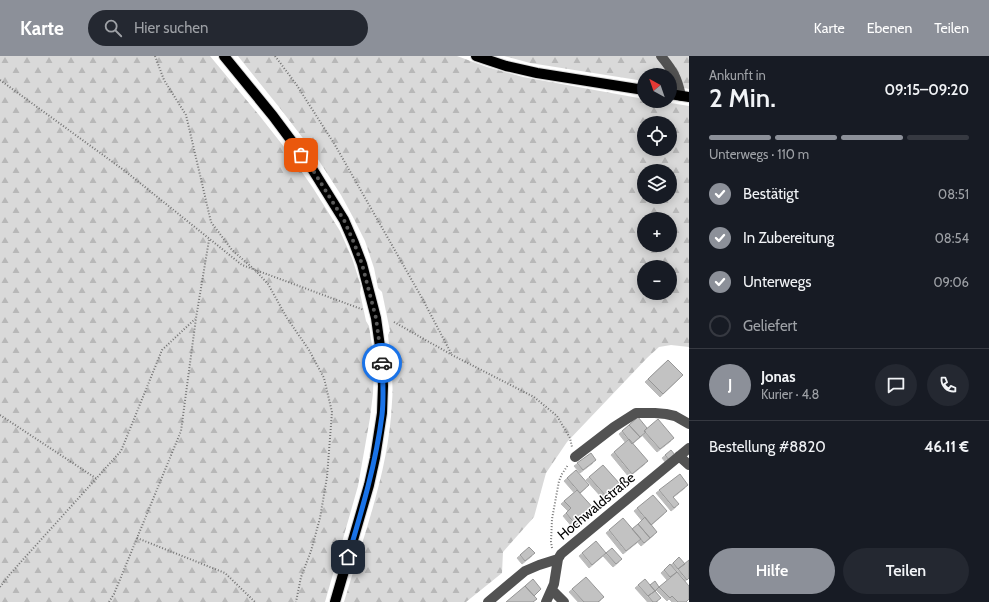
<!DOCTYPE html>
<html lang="de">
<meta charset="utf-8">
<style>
:root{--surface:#171b24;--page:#242831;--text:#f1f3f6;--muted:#9ea1a6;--line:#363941;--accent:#8c9099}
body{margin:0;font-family:Cabin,sans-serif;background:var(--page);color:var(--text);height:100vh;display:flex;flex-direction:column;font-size:15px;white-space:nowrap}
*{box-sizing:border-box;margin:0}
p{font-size:13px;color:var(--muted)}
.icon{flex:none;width:22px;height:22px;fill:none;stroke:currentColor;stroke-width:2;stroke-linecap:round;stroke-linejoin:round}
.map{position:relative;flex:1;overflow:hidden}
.sheet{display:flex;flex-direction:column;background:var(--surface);width:300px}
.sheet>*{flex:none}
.needle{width:26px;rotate:320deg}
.fabs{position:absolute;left:637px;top:12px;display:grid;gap:8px}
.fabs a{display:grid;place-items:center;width:40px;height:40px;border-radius:50%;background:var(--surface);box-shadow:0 2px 10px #0003;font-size:20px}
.pin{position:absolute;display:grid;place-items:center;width:34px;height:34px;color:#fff;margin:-17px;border-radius:8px;box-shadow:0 2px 6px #0006}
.courier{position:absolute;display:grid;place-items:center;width:40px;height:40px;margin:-20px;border:3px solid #1a73e8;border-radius:50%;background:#fff;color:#222;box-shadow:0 1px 5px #0007}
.summary em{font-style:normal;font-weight:600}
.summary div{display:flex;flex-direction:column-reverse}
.summary{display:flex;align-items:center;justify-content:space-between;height:68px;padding:0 20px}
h1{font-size:26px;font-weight:600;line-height:30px}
.bar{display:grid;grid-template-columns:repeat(4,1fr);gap:6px 4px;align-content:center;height:48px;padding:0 20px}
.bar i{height:5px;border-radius:3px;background:var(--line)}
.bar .active{background:var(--accent)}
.bar p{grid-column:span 4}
.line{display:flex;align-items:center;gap:10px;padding:0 20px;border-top:1px solid var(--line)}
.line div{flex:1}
.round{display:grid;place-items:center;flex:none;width:42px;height:42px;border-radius:21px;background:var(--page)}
ol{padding:0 20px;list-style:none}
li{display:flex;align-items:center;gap:12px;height:44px}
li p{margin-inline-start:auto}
li .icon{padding:4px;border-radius:50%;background:var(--accent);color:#fff;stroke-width:4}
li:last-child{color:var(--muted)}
li i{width:22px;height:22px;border:2px solid var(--line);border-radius:50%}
.primary-button{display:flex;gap:8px;margin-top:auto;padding:8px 20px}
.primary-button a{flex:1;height:46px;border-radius:24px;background:var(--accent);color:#fff;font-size:16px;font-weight:600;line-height:46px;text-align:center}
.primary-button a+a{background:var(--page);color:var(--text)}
header{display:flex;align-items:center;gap:24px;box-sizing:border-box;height:56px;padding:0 20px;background:var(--accent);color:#fff}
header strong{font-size:19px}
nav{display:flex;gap:22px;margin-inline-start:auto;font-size:14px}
.search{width:280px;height:36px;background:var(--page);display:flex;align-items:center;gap:10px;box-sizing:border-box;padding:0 14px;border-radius:22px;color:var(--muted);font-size:15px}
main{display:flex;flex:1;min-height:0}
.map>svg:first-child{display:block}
.forest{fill:url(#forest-firs);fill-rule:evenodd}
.building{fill:#c2c2c2;stroke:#969696;filter:url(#shadow)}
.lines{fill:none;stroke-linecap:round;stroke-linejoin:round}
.major-casing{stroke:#dbdbdb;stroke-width:12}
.path{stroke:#747474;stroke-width:2;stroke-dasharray:1 2;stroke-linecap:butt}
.minor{stroke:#525252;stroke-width:10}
.major{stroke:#000;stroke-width:10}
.done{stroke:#595959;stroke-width:4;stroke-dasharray:0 7.2}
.route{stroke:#1a73e8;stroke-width:5}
.labels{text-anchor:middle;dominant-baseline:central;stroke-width:3;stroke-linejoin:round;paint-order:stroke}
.street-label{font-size:14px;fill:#000;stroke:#fff}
</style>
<header>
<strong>Karte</strong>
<div class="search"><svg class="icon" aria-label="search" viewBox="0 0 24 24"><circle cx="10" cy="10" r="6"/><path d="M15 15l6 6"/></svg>Hier suchen</div>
<nav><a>Karte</a><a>Ebenen</a><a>Teilen</a></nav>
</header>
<main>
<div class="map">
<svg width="689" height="546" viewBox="0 0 689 546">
<defs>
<pattern id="forest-firs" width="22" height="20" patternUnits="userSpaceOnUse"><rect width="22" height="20" fill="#d9d9d9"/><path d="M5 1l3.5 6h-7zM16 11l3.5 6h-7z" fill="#b8b8b8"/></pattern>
<filter id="shadow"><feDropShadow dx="-3" dy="3" stdDeviation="0" flood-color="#0004"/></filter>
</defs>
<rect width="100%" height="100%" fill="#fff"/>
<path class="forest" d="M0,0H210L259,59L288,96L313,132L340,175L352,202L361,230L360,237L366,265L369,270L372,290L374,314L373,337L370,362L358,430L325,546H0Z
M238,0H457L487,11L523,21L644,43V45H658L689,50V291L671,289L659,291L647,302L567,386L546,417L534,461L503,496L502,517L466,546H344C363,481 389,415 392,346C394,324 390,301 388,279L390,275L382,236L378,232L374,212L365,185L354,163L341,139L312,94L279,51ZM644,67H670V93H644ZM644,115H670V141H644ZM644,163H670V189H644ZM644,211H670V237H644Z
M504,0H689V33L670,29V19H644V25L530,7Z"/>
<path class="building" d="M668,304L683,319L663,338L648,323Z
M638,361L647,372L644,375L646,376L640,381L629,369Z
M658,363L674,382L660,393L644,375Z
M629,369L640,381L632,388L622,375Z
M629,383L648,405L632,418L614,396Z
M671,394L675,399L669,404L665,399Z
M591,397L596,404L583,414L577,407Z
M603,409L620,428L606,440L589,421Z
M576,414L589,429L580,437L567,422Z
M680,418L688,429L673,441L679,448L674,452L659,434Z
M577,434L595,454L576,469L566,457L571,452L564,445Z
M653,439L667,455L651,469L637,452Z
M645,461L657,476L650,482L638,468Z
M623,462L641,483L626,495L609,474Z
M638,468L650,482L644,487L632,473Z
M596,485L606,497L592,509L582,497Z
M529,491L535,497L525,505L520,499Z
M612,492L622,503L616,508L606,497Z
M679,501L685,508L678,513L673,507Z
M689,504V522L687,524L678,513Z
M670,508L677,516L670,521L664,514Z
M677,516L689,530V543L686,546H678L672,540L670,542L659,531Z
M586,521L604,541L598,546H584L572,533Z
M533,523L541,533L534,540L525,530Z
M645,523L655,535L648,540L638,529Z
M655,525L659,531L655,535L650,529Z
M525,530L537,543L533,546H506Z
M655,535L661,542L656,546H653L648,540Z"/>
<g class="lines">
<g class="major-casing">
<path id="major" d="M224,0L273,60L311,111L344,164L354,187L362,208L376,262L382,305L383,330L382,357L375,402L369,429L335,546
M476,0L506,10L537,17L644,34
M670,38L689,41"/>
</g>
<path class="path" d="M155,0L164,24L186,59L211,166L232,194L256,215L268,228L287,262L309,294L324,322L332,356L327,421L320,462L311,495L301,521L296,546
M275,0L296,28L335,89L422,242L452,299
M0,24L125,115L242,209L364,254
M394,266L452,299L534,341L557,360L570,382L572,391
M0,359L97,423
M137,482L225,517L255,546
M552,492L551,486L552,463L559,425L562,418L568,409
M0,531L10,518L121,395L162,294L195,263
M109,546L114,538L181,375L196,262L209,184"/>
<path class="minor" d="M661,0C673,15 677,21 681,40
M679,400L689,409
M575,401L614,371L636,357H655L666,358L675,360L689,368
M552,534L564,546
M488,546L525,515L539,509L558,503
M546,546L554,528L558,503L561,498L689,392"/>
<use href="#major" class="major"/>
</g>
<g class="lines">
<path class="done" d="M301,99L311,111L332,145L344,164L354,187L362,208L376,262L382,307"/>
<path class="route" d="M348,501C362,454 376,407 382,359C384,341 383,324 382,307"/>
</g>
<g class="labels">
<g class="street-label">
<text transform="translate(596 450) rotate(-40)">Hochwaldstraße</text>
</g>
</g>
</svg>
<div class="fabs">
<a><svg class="needle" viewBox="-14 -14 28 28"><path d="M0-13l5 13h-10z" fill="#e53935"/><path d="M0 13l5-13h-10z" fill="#9ea1a6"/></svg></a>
<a><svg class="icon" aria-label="locate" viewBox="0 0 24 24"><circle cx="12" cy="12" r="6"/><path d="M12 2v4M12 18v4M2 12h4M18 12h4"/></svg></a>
<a><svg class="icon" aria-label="layers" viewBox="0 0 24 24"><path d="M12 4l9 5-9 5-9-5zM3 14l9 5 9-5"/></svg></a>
<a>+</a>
<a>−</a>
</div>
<div class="pin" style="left:301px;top:99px;background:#ea580c"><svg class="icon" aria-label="bag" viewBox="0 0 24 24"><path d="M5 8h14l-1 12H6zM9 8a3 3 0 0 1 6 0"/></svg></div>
<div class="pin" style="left:348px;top:501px;background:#1f2937"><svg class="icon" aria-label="home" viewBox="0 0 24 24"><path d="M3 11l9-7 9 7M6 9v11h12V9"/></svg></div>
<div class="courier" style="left:382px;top:307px"><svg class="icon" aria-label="car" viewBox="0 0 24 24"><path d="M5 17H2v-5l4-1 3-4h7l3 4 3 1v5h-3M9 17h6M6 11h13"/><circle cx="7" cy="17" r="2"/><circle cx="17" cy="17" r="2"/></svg></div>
</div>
<section class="sheet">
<div class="summary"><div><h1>2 Min.</h1><p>Ankunft in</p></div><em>09:15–09:20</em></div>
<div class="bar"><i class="active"></i><i class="active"></i><i class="active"></i><i></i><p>Unterwegs · 110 m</p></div>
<ol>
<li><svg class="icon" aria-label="check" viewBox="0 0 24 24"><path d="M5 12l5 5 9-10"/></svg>Bestätigt<p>08:51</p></li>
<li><svg class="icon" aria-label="check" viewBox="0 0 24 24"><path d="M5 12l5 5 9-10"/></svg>In Zubereitung<p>08:54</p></li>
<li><svg class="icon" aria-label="check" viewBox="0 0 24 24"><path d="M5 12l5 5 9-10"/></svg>Unterwegs<p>09:06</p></li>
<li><i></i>Geliefert</li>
</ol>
<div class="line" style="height:72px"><b class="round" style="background:var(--accent);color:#fff">J</b><div><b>Jonas</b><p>Kurier · 4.8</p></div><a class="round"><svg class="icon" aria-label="chat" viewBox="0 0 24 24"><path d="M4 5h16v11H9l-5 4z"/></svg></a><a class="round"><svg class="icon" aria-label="phone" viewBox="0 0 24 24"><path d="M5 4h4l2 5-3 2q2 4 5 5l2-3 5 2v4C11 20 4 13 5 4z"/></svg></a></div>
<div class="line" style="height:52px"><div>Bestellung #8820</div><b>46.11 €</b></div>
<div class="primary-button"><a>Hilfe</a><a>Teilen</a></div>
</section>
</main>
